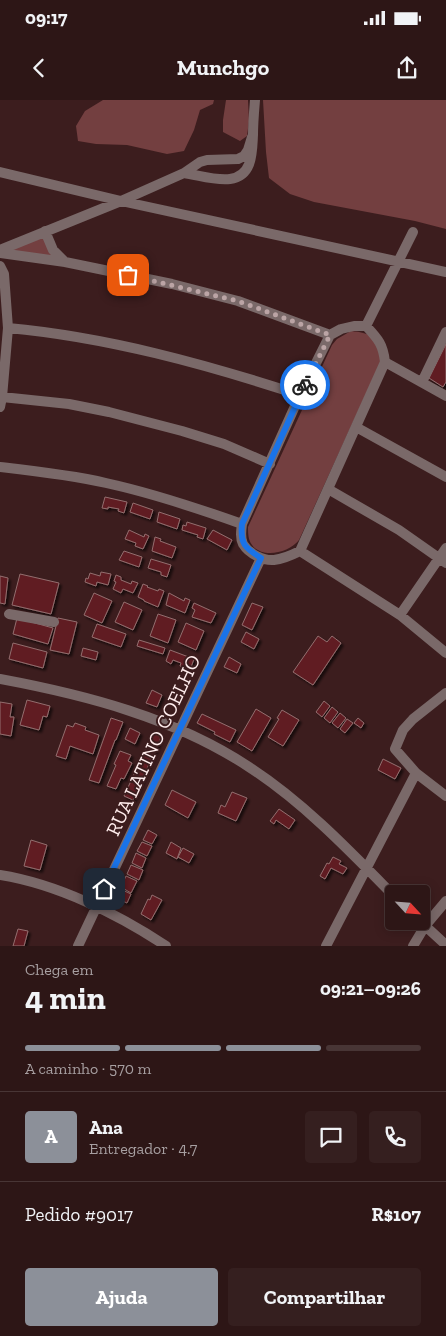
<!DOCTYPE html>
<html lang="pt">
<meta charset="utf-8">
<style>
:root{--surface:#2d1616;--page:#351f1f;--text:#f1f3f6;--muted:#a79fa1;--line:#483535;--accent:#8c9099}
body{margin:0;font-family:"Zilla Slab",serif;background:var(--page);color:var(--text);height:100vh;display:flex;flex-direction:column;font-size:19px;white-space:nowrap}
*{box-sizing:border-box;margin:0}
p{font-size:16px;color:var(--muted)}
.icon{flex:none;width:28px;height:28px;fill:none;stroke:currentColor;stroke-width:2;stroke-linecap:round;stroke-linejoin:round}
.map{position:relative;height:846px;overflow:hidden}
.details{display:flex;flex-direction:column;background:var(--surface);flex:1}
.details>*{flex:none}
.needle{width:32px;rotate:116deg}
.controls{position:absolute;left:385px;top:785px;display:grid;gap:10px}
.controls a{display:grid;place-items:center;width:45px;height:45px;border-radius:5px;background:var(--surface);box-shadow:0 2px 12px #0003,0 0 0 1px var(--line);font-size:25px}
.pin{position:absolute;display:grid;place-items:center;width:42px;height:42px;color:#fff;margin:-21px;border-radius:10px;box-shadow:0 2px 8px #0006}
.courier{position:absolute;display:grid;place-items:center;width:50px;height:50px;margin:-25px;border:4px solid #1a73e8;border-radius:50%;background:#fff;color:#222;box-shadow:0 1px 6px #0007}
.head em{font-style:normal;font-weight:800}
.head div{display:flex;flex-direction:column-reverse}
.head{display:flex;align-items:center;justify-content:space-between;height:85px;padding:0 25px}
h1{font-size:32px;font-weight:800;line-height:38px}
.bar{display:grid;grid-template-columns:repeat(4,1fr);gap:8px 5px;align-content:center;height:60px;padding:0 25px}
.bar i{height:6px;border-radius:4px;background:var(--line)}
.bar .current{background:var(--accent)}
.bar p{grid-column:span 4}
.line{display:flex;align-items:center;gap:12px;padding:0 25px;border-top:1px solid var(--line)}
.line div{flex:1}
.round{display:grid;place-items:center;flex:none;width:52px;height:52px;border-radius:5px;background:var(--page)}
.action{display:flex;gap:10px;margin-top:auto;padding:10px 25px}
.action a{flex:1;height:58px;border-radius:5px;background:var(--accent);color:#fff;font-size:20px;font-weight:800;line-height:58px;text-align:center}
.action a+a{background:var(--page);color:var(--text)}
.status{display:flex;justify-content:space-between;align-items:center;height:35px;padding:0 25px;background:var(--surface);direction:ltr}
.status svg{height:14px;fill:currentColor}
header{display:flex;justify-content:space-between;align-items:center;height:65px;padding:0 25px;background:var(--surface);font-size:22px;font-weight:800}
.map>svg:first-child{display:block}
.green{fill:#733f40}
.building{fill:#601b23;stroke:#936e6e;filter:url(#shadow)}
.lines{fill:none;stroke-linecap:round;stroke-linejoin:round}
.minor{stroke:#7a6969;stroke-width:10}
.done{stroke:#bba4a5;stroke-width:5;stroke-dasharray:0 9}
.route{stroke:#1a73e8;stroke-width:6}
.labels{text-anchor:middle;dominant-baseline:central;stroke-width:4;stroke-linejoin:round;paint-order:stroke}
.street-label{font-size:20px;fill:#ffeded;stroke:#3c1d1e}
</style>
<div class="status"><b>09:17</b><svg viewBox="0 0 49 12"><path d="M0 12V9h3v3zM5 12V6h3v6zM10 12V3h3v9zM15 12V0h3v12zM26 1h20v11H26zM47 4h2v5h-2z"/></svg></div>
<header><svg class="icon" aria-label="back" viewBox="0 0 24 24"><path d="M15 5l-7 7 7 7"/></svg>Munchgo<svg class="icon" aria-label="share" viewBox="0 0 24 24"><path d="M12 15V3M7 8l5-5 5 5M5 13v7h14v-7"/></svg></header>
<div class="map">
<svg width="446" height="846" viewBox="0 0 446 846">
<defs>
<filter id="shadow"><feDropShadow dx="2.5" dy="2.5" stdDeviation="1" flood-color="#0009"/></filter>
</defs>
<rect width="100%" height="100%" fill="#3c1d1e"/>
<path class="green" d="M103,0H214L213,4L200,10L194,30L184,51L167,54L127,45L96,44L78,41L76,26L85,11Z
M226,0H248L249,21L247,36L240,41L223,32V20Z
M263,0H446V129L415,121L314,102L290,94L269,78L266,52Z
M44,132L57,156L16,155L12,145Z
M351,231C373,233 382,239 380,263L299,440C288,454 256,461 249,439C248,435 248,430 248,427L332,245L337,239Z"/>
<path class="building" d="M446,244V282L443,287L429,278Z
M105,397L127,402L124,413L118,411L119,409L108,407V409L102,408Z
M133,403L153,410L150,419L130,412Z
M159,412L180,419L177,429L157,422Z
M187,422L206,428L203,439L197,437L198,435L182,430L183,425L186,426Z
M129,430L144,437L145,434L149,436L143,449L135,446L136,443L125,439Z
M213,430L232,440L227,450L207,439Z
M155,437L161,439L160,441L176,447L172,458L152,451Z
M124,451L142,457L139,467L119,460Z
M151,459L171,465L167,477L161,475V472L148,468Z
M101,472L111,474L108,485L97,482L96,486L85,482L86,478L88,479L90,473L100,476Z
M20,474L59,483L51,514L12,505Z
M116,475L121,477V480L131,484L132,481L138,483L133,493L123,489L121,493L113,489L116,482L114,481Z
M0,476L8,478L5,504L0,503Z
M143,484L148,486L147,487L158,491L159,489L164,491L158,507L144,501V500L138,497Z
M94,493L112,501L102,523L84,515Z
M169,493L184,501L185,498L190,500L185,513L166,505Z
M124,502L142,510L133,530L115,522Z
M194,503L216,513L211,523L192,517L195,510L192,508Z
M252,503L263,507L252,530L242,525Z
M158,514L176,520L168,543L150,536Z
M17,518L53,528L48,544L13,534Z
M58,518L77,522L69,554L50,550Z
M186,523L204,531L196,550L178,542Z
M97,524L126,534L121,547L92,537Z
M246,532L259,539L254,549L241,542Z
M318,536L327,542L332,536L341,543L313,585L293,572Z
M139,540L165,548L163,554L137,546Z
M13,543L47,552L43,568L9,559Z
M83,548L98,552L96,560L81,556Z
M170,550L194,559L190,570L180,566L181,563L173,560L171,564L166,561Z
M229,557L241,564L237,573L224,567Z
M152,590L162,595L157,607L146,603Z
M27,600L50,606L47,617L43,616L39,630L20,625Z
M324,601L330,606L322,617L316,612Z
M0,602L12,604L10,617H14L11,636L0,634Z
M332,607L338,612L330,623L324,618Z
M256,609L271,618L252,651L237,642Z
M282,610L299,620L283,646L268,637L279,619L277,618Z
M340,613L346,618L338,628L332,623Z
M202,614L236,630L230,642L214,634L215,632L197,623Z
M111,618L123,622L116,640H115L99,683L89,680Z
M358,618L364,623L361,628L354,623Z
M347,619L353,623L345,633L340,629Z
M75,623L86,627L85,630L99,635L93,654L70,646L66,659L56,656L67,625L73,627Z
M130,628L140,633L135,644L125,639Z
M153,633L161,637L133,700L124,696Z
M120,651L131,655L128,661L132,663L124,679L121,678L116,689L107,686L116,665L114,664Z
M383,659L401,668L395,679L378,670Z
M172,690L196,702L188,718L165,705Z
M232,692L247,698L236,721L218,713L221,705L225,707Z
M279,709L295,720L289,729L276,720L274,724L270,721Z
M148,730L157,735L152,744L143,740Z
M31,740L47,745L40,770L24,766Z
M142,742L152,746L147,756L137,751Z
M171,742L181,748L177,759L166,753Z
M183,748L194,754L189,763L178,757Z
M136,753L146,758L142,768L132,763Z
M333,757L341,761L339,764L347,768L343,774L331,768L325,779L320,776L327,763L329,764Z
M131,765L143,770L139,780L127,774Z
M126,776L137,781L131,793L121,787Z
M120,789L131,794L127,803L116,798Z
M152,795L162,800L151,820L141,814L148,799L150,800Z
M18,829L28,831L24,846H13Z"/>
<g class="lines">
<path class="minor" d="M0,72L121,101L446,172
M184,73C198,75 216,81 230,79C253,76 252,52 253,35C253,23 254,12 255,0
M45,131L53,150L65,162
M0,150L121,101L184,73L200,62L207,60L238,59L244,56L248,50L252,37
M0,153L65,162L172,184L238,201L330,235
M0,166L4,174L8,228L2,297L0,307
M354,226H366C378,239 383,244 385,262L300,451C292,455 284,459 274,460C264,461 249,454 243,444C240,438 241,431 242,424L300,295L330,235L341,229Z
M366,226L413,132
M8,228C107,237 205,264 300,295
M385,262L446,296
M422,282L446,232
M2,297L69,304L109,312L182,331L224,344L270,364
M356,327L446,377
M0,367C35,371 71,375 106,383C152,393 197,408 242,424
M328,389L399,430L446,463
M300,451L400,515L446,553
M9,514L54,522
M400,515L446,448
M0,579C86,595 175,618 249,667C303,702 349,750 394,796
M446,593L413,619L403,630L395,649L416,673L446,696
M0,775C57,784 118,814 166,846
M421,822L446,845
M78,846L261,458
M326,846L416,673
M413,846L425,826L446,801"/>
</g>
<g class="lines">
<path class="done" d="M128,175L238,201L330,235L305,285"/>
<path class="route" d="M104,789L261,458C245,448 240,444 242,424L305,285"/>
</g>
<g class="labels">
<g class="street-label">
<text transform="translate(153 645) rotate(-65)">RUA LATINO COELHO</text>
</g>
</g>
</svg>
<div class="controls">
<a><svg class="needle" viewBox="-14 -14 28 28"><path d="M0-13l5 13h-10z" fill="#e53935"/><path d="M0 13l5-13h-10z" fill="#a79fa1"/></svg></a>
</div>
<div class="pin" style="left:128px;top:175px;background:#ea580c"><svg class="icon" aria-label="bag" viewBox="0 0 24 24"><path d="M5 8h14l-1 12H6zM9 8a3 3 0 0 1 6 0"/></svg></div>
<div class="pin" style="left:104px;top:789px;background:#1f2937"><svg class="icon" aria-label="home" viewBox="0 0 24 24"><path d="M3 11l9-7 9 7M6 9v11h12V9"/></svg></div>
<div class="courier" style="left:305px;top:285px"><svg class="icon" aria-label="bike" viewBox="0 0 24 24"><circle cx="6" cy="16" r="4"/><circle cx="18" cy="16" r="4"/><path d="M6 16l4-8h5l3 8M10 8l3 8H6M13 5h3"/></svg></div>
</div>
<section class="details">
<div class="head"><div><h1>4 min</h1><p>Chega em</p></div><em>09:21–09:26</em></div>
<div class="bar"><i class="current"></i><i class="current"></i><i class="current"></i><i></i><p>A caminho · 570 m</p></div>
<div class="line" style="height:90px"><b class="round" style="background:var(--accent);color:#fff">A</b><div><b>Ana</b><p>Entregador · 4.7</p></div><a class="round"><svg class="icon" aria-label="chat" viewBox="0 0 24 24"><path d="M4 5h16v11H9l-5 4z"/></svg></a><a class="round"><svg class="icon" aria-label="phone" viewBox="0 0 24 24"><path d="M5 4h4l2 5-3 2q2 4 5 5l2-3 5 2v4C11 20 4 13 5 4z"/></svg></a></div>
<div class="line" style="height:65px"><div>Pedido #9017</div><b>R$107</b></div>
<div class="action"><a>Ajuda</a><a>Compartilhar</a></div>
</section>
